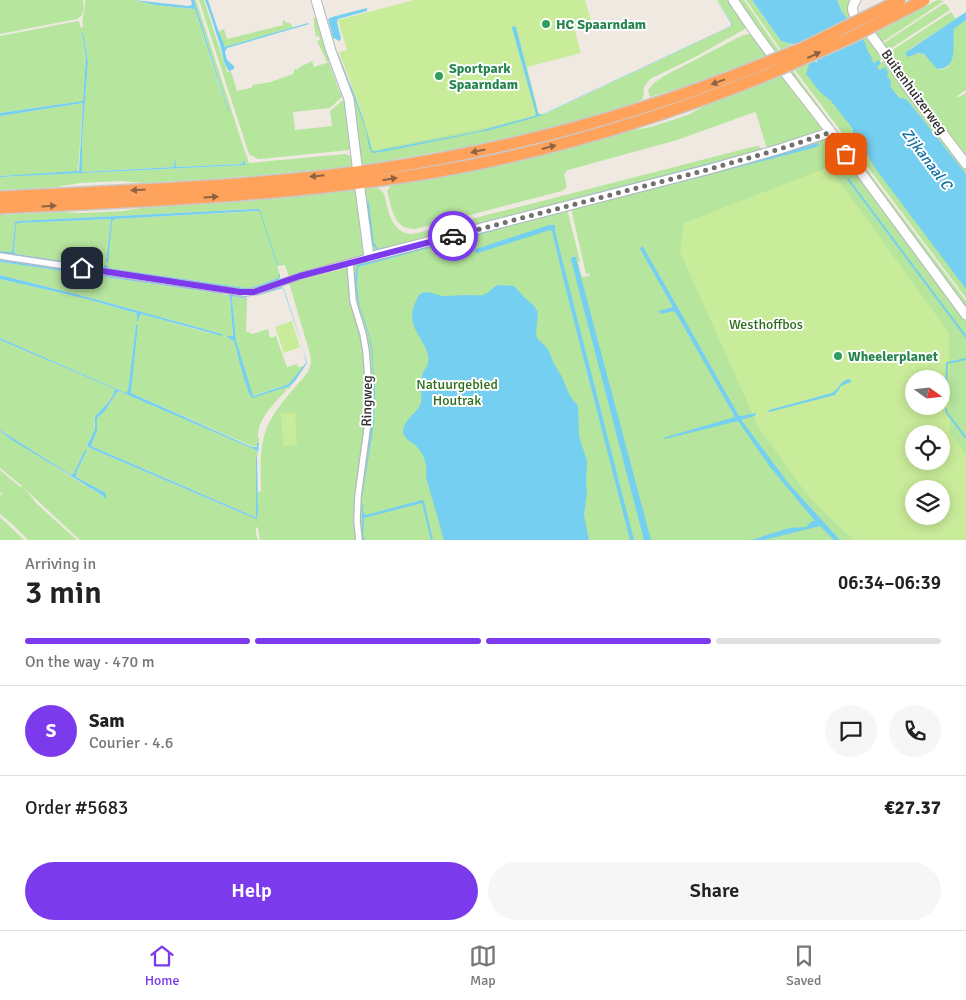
<!DOCTYPE html>
<meta charset="utf-8">
<style>
:root{--surface:#fff;--page:#f6f6f6;--text:#222;--muted:#767676;--line:#e0e0e0;--accent:#7c3aed}
body{margin:0;font-family:Signika,sans-serif;background:var(--page);color:var(--text);height:100vh;display:flex;flex-direction:column;font-size:19px;white-space:nowrap}
*{box-sizing:border-box;margin:0}
p{font-size:16px;color:var(--muted)}
.icon{flex:none;width:28px;height:28px;fill:none;stroke:currentColor;stroke-width:2;stroke-linecap:round;stroke-linejoin:round}
.map{position:relative;height:540px;overflow:hidden}
.sheet{display:flex;flex-direction:column;background:var(--surface);flex:1}
.sheet>*{flex:none}
.needle{width:32px;rotate:105deg}
.fabs{position:absolute;left:905px;top:370px;display:grid;gap:10px}
.fabs a{display:grid;place-items:center;width:45px;height:45px;border-radius:50%;background:var(--surface);box-shadow:0 2px 12px #0003;font-size:25px}
.pin{position:absolute;display:grid;place-items:center;width:42px;height:42px;color:#fff;margin:-21px;border-radius:10px;box-shadow:0 2px 8px #0006}
.courier{position:absolute;display:grid;place-items:center;width:50px;height:50px;margin:-25px;border:4px solid #7c3aed;border-radius:50%;background:#fff;color:#222;box-shadow:0 1px 6px #0007}
.head em{font-style:normal;font-weight:600}
.head div{display:flex;flex-direction:column-reverse}
.head{display:flex;align-items:center;justify-content:space-between;height:85px;padding:0 25px}
h1{font-size:32px;font-weight:600;line-height:38px}
.bar{display:grid;grid-template-columns:repeat(4,1fr);gap:8px 5px;align-content:center;height:60px;padding:0 25px}
.bar i{height:6px;border-radius:4px;background:var(--line)}
.bar .current{background:var(--accent)}
.bar p{grid-column:span 4}
.line{display:flex;align-items:center;gap:12px;padding:0 25px;border-top:1px solid var(--line)}
.line div{flex:1}
.round{display:grid;place-items:center;flex:none;width:52px;height:52px;border-radius:26px;background:var(--page)}
.cta{display:flex;gap:10px;margin-top:auto;padding:10px 25px}
.cta a{flex:1;height:58px;border-radius:30px;background:var(--accent);color:#fff;font-size:20px;font-weight:600;line-height:58px;text-align:center}
.cta a+a{background:var(--page);color:var(--text)}
.menu{display:flex;justify-content:space-around;align-items:center;height:70px;border-top:1px solid var(--line);background:var(--surface);font-size:14px;color:var(--muted)}
.menu a{display:grid;justify-items:center;gap:2px}
.menu .current{color:var(--accent)}
.map>svg:first-child{display:block}
.green{fill:#b6e59e;fill-rule:evenodd}
.pitch{fill:#c9ec9a;fill-rule:evenodd}
.water{fill:#75cff0}
.lines{fill:none;stroke-linecap:round;stroke-linejoin:round}
.stream{stroke:#75cff0;stroke-width:2}
.street-casing{stroke:#b4b7c1;stroke-width:8}
.secondary-casing{stroke:#b4b7c1;stroke-width:11}
.highway-casing{stroke:#c9c9c9;stroke-width:14}
.street{stroke:#fff;stroke-width:5.5}
.secondary{stroke:#fff;stroke-width:9}
.highway{stroke:#ffa35c;stroke-width:11}
.highway-bridge-casing{stroke:#c9c9c9;stroke-width:14;stroke-linecap:butt}
.highway-bridge{stroke:#ffa35c;stroke-width:11}
.oneway{fill:#8c6343}
.done{stroke:#726f6d;stroke-width:5;stroke-dasharray:0 9}
.route{stroke:#7c3aed;stroke-width:6}
.leisure-dot{fill:#2e9e5b;stroke:#fff;stroke-width:2}
.labels{text-anchor:middle;dominant-baseline:central;stroke-width:4;stroke-linejoin:round;paint-order:stroke}
.leisure-label{font-size:14px;font-weight:bold;fill:#27864d;stroke:#fff;text-anchor:start}
.street-label{font-size:14px;fill:#2e2e2e;stroke:#fff}
.park-label{font-size:14px;fill:#2c6e1b;stroke:#fff}
.water-label{font-size:15px;font-style:italic;fill:#0d6fa3;stroke:#fff}
</style>
<div class="map">
<svg width="966" height="540" viewBox="0 0 966 540">
<rect width="100%" height="100%" fill="#efe9e1"/>
<path class="green" d="M0,0H83C84,8 85,15 77,19L0,34Z
M85,0H134L156,5L195,9L220,88L229,112L194,0H196L243,146L249,163L345,154L351,156L353,159L352,164L354,166L286,173L214,179L143,183L121,181L101,182L80,183L50,188L0,190V177L246,165L244,160L242,164L177,167L176,166V161L174,167L82,172V141L88,61L83,32L82,33L86,58L83,101L0,113V36L78,21L79,22L81,28L83,27C81,18 86,10 85,0Z
M199,0H204L227,72L231,71L237,91L251,88L253,85L271,82L293,74L295,69L297,70L300,67L312,61L314,67L329,62L340,93L342,90L330,61L327,62L317,41L320,40L319,36L316,37L314,26V18L316,17L315,15L317,13L344,93L342,97L330,108L293,112L295,130L332,126L330,111L343,100L347,101L352,147L349,150L261,159H258L249,154Z
M717,0H730L745,24V29L697,56L650,79L644,87L643,99L621,109L600,116L499,141L359,166L347,87L352,86L373,149L493,126L539,114H545L730,27L732,25V23Z
M736,0H744L793,71L833,125L832,128L788,73Z
M746,0H752L781,41L792,44L781,50Z
M837,0H852L851,13L884,57L879,61L881,63L886,60L966,166V298L795,70L815,61L816,63L817,62V60L853,43L854,44L863,39L842,12Z
M937,0L944,1L881,43L872,35Z
M943,4H946L950,10L890,49L887,50L881,45Z
M951,12L956,19L910,49L908,56C926,49 928,58 940,70L948,67L954,30L955,28L966,20V90L957,96L959,97L966,93V161L889,55L894,49Z
M283,20L287,23H290L293,27L226,47L224,45L218,32L224,29L227,39L283,25Z
M749,34L755,36L767,56L698,84L679,88L650,97L648,90L654,83L664,76L743,35Z
M781,76L785,78L822,127L818,133L769,148L766,146L756,113L755,112L677,140L568,170L564,174L567,187L562,191L416,229C393,230 392,208 387,191L392,184L447,176L518,161L629,131L651,127L688,115L708,104Z
M83,103L78,172L0,176V116Z
M836,132L839,133L966,301V311Z
M829,136L832,138L966,319V540H260L258,528L256,527V535L258,540H80L25,489L37,504L77,540H28L12,524L0,514V496L3,492L0,493V470L20,487L22,486L0,468V431L65,473L102,495L104,498L106,493L76,477L77,471L87,452L86,450L74,473L71,475L0,430V340L115,389L114,393L105,406L98,413L94,424L95,429L87,446L90,448L237,511L257,518L258,492L261,491C261,472 259,451 265,433C271,412 294,389 308,372L311,363L310,354L289,283L354,266L359,262L567,209L580,261L578,262L582,277L590,276L589,273L586,274L571,208ZM914,379H941V406H914ZM914,434H941V461H914ZM914,489H941V516H914Z
M756,146H758L763,150L762,151L372,253L361,189C372,188 377,184 384,194C389,211 391,234 413,234Z
M358,189L365,254L362,257L289,277L285,265L278,266L264,224L279,272V277L278,278L254,287L246,288L109,268L108,266L103,267L16,254L14,252V250L16,227L17,223L110,219L111,220L106,261L107,262L112,222L114,219L259,211L260,210L258,209L18,221L15,222V225L12,252L10,253L0,251V215L60,212L81,213L122,211L142,208L249,201Z
M0,262L228,295L230,297L233,337L228,336L234,341L251,397L289,386L291,387L289,389L288,388C279,399 265,411 260,425C258,429 258,433 258,438H259V443H257V446L254,447L131,393L138,325L135,334L128,392L126,393L0,338V279L83,298L136,313L137,316V320L138,321L140,315L141,314L209,333L222,334L87,297L0,275Z
M233,296L247,299L246,331L252,334L268,329L270,338L276,336L287,367L297,364L298,367L305,366L289,384L252,396L236,340L232,297Z
M120,391L256,450V453L258,452L257,457H256V516H253L91,446L97,431V418L105,411L117,392Z
M0,517L1,518L24,540H0Z"/>
<path class="pitch" d="M414,0H585L592,23L574,28L581,53L527,67L539,114L493,126L374,150L372,148L359,105L339,52L347,50L338,20Z
M829,167L949,333L950,433L966,454V540H853L809,497L759,428L680,252L684,223ZM914,379H941V406H914ZM914,434H941V461H914ZM914,489H941V516H914Z
M292,321L300,347L284,353L275,327Z
M281,413H295L297,445L283,446Z"/>
<path class="water" d="M134,0L188,6L192,5L191,0H194L229,112L228,111L195,9L156,5Z
M205,0H208L217,27L225,47L308,23L309,24L227,48L225,52L227,60L234,66V69L229,71C223,64 223,54 220,45C215,30 211,15 205,0Z
M716,0L732,23V26L540,116L490,130L387,151L372,153C368,147 368,138 366,131C358,105 346,80 338,54V53L362,115L369,139L372,151H376L476,132L535,116L536,114L512,28L513,26L516,27L538,113L541,115L731,26V23Z
M752,0H837L842,12L856,29L803,54L798,44H792L781,41Z
M367,8V11L338,19L337,22L341,39L339,41L334,38L332,40L333,38L328,19L332,17Z
M966,12V20L955,28L954,30C952,45 959,69 937,69L924,54L918,53L908,57L905,53Z
M82,32H83L88,61L82,141V172L174,167L175,158L176,166L177,167L242,164L244,160L246,165L0,177V176L79,171L83,103L0,116V113L83,101L86,58Z
M863,39C867,44 865,50 872,57L871,59L874,63L879,60L881,63L877,67L879,70L885,67L888,72L887,76L891,81L890,86L899,98H903L908,101L966,174V289L875,168L862,146L853,138V129L831,101L820,92L806,74L809,64L815,61L816,63L817,62V60L853,43L854,44Z
M818,143L819,145L818,146L809,149L627,196L625,195Z
M258,209L260,210L278,266H277L260,212L258,211L114,219L112,222L108,262H106L111,220L110,219L17,223L16,227L14,250V252L16,254L103,267L105,265L108,266L109,268L246,288L254,287L278,278L279,277V274H280V278L278,280L254,288L247,290L0,253V251L10,252H12L15,225V222L18,221Z
M552,215L358,267L357,287L360,306L366,324L372,346L375,390L374,423L362,499L363,489C370,441 377,397 371,348C367,319 350,296 357,265Z
M555,225V231L559,247L634,540H630L567,294L552,231L550,230L478,253L474,252L476,249L549,225Z
M642,246L643,247C676,303 707,360 739,416H741L756,413L755,416L743,419L742,421L789,484L840,540H834L820,526L764,540H751L789,528L806,527L812,521H815L770,467L738,421L665,439L664,438L666,437L735,417L676,313L673,311L661,314L659,312V311L673,307L640,249Z
M572,257H576L577,262L651,540H644L571,260Z
M0,260L224,293L223,294L0,262Z
M0,275L87,297L222,334V336L141,314L140,315L138,321H137V316L136,313L83,298L0,279Z
M498,285L514,286L523,296L534,306L538,312L536,333L537,338L548,349L554,364L562,377L570,396L578,406L579,436L587,461L586,483L587,492L584,515L589,540H444L426,477C428,467 424,453 416,446C412,442 404,439 403,432C403,421 415,414 419,407C424,400 420,392 421,384C421,379 422,374 425,369C427,366 427,367 428,363C432,345 407,331 413,309C415,304 416,299 419,295C426,288 437,296 445,296C452,296 460,295 468,295C473,295 478,296 483,295C490,293 492,287 498,285Z
M282,287L284,289L299,335L307,363L295,381L290,386L252,398C245,388 238,355 234,341L227,337V336H233L230,297L228,295L229,294L247,298V299L233,296L232,298L236,340L253,396L289,384L306,363L303,348L283,288L253,297Z
M136,325H138L131,393L252,447H257V443H259L258,452L256,453L257,451L256,450L119,391L117,392L105,411L97,418V431L91,446L255,517L256,516V457H257L258,511L257,518L256,519L90,448L87,446L95,429V417C102,408 112,401 115,389L0,340V338L126,393L128,391Z
M850,379L851,382L841,386L835,395L773,411L769,412L768,411L769,410L832,393C840,388 839,381 850,379Z
M0,430L71,475L74,473L85,450L87,451L77,471L76,477L106,493V498H104L102,495L12,440L0,431Z
M422,500L424,501L433,540H431L422,503L364,518L363,536L365,540H362V503L363,504V513L366,515Z"/>
<g class="lines">
<path class="stream" d="M848,179L966,337
M368,203L373,243L378,250L389,247
M430,237L745,155
M946,393L947,363L966,359
M946,409L947,413L966,438"/>
<g class="street-casing">
<path id="street" d="M0,256L245,293L258,291L300,276L369,257
M350,263L353,301L363,334L366,351L369,390V415L358,496L357,521L359,540"/>
</g>
<g class="secondary-casing">
<path id="secondary" d="M316,0L331,51L349,99L357,165
M733,0L752,28L771,54
M855,16C851,10 852,5 856,0
M871,35L885,54L909,89L966,164
M786,74L831,132L966,315
M360,189L369,257L710,169L780,149L831,132"/>
</g>
<g class="highway-casing">
<path id="highway" d="M0,197C126,190 254,187 379,169C511,149 639,114 763,64
M0,208C147,201 295,196 440,171C553,151 663,117 769,74"/>
</g>
<use href="#street" class="street"/>
<use href="#secondary" class="secondary"/>
<use href="#highway" class="highway"/>
<g class="highway-bridge-casing">
<path id="highway-bridge" d="M763,64L805,47L900,0
M769,74L852,37L924,0"/>
</g>
<use href="#highway-bridge" class="highway-bridge"/>
</g>
<defs><path id="oneway-solid" d="M-6-.8H1V-3.2L6.5 0L1 3.2V.8H-6Z" transform="scale(1.25)"/></defs>
<g class="oneway">
<use href="#oneway-solid" transform="translate(814 55) rotate(-25)"/>
<use href="#oneway-solid" transform="translate(718 82) rotate(160)"/>
<use href="#oneway-solid" transform="translate(549 147) rotate(-15)"/>
<use href="#oneway-solid" transform="translate(478 151) rotate(168)"/>
<use href="#oneway-solid" transform="translate(317 176) rotate(174)"/>
<use href="#oneway-solid" transform="translate(390 179) rotate(-9)"/>
<use href="#oneway-solid" transform="translate(138 190) rotate(177)"/>
<use href="#oneway-solid" transform="translate(211 197) rotate(-4)"/>
<use href="#oneway-solid" transform="translate(49 206) rotate(-3)"/>
</g>
<g class="lines">
<path class="done" d="M453,236L710,169L780,149L831,132L846,154"/>
<path class="route" d="M82,268L240,292H254L300,276L453,236"/>
</g>
<g class="leisure-dot">
<circle cx="546" cy="24" r="5"/>
<circle cx="439" cy="76" r="5"/>
<circle cx="838" cy="356" r="5"/>
</g>
<g class="labels">
<g class="leisure-label">
<text x="556" y="24">HC Spaarndam</text>
<text x="449" y="68">Sportpark<tspan x="449" dy="16">Spaarndam</tspan></text>
<text x="848" y="356">Wheelerplanet</text>
</g>
<g class="street-label">
<text transform="translate(914 92) rotate(54)">Buitenhuizerweg</text>
<text transform="translate(367 401) rotate(-89)">Ringweg</text>
</g>
<g class="park-label">
<text x="766" y="324">Westhoffbos</text>
<text x="457" y="384">Natuurgebied<tspan x="457" dy="16">Houtrak</tspan></text>
</g>
<g class="water-label">
<text transform="translate(927 159) rotate(53)">Zijkanaal C</text>
</g>
</g>
</svg>
<div class="fabs">
<a><svg class="needle" viewBox="-14 -14 28 28"><path d="M0-13l5 13h-10z" fill="#e53935"/><path d="M0 13l5-13h-10z" fill="#767676"/></svg></a>
<a><svg class="icon" aria-label="locate" viewBox="0 0 24 24"><circle cx="12" cy="12" r="6"/><path d="M12 2v4M12 18v4M2 12h4M18 12h4"/></svg></a>
<a><svg class="icon" aria-label="layers" viewBox="0 0 24 24"><path d="M12 4l9 5-9 5-9-5zM3 14l9 5 9-5"/></svg></a>
</div>
<div class="pin" style="left:846px;top:154px;background:#ea580c"><svg class="icon" aria-label="bag" viewBox="0 0 24 24"><path d="M5 8h14l-1 12H6zM9 8a3 3 0 0 1 6 0"/></svg></div>
<div class="pin" style="left:82px;top:268px;background:#1f2937"><svg class="icon" aria-label="home" viewBox="0 0 24 24"><path d="M3 11l9-7 9 7M6 9v11h12V9"/></svg></div>
<div class="courier" style="left:453px;top:236px"><svg class="icon" aria-label="car" viewBox="0 0 24 24"><path d="M5 17H2v-5l4-1 3-4h7l3 4 3 1v5h-3M9 17h6M6 11h13"/><circle cx="7" cy="17" r="2"/><circle cx="17" cy="17" r="2"/></svg></div>
</div>
<section class="sheet">
<div class="head"><div><h1>3 min</h1><p>Arriving in</p></div><em>06:34–06:39</em></div>
<div class="bar"><i class="current"></i><i class="current"></i><i class="current"></i><i></i><p>On the way · 470 m</p></div>
<div class="line" style="height:90px"><b class="round" style="background:var(--accent);color:#fff">S</b><div><b>Sam</b><p>Courier · 4.6</p></div><a class="round"><svg class="icon" aria-label="chat" viewBox="0 0 24 24"><path d="M4 5h16v11H9l-5 4z"/></svg></a><a class="round"><svg class="icon" aria-label="phone" viewBox="0 0 24 24"><path d="M5 4h4l2 5-3 2q2 4 5 5l2-3 5 2v4C11 20 4 13 5 4z"/></svg></a></div>
<div class="line" style="height:65px"><div>Order #5683</div><b>€27.37</b></div>
<div class="cta"><a>Help</a><a>Share</a></div>
</section>
<nav class="menu">
<a class="current"><svg class="icon" aria-label="home" viewBox="0 0 24 24"><path d="M3 11l9-7 9 7M6 9v11h12V9"/></svg>Home</a>
<a><svg class="icon" aria-label="map" viewBox="0 0 24 24"><path d="M3 6l6-2 6 2 6-2v14l-6 2-6-2-6 2zM9 4v14M15 6v14"/></svg>Map</a>
<a><svg class="icon" aria-label="saved" viewBox="0 0 24 24"><path d="M7 4h10v16l-5-4-5 4z"/></svg>Saved</a>
</nav>
